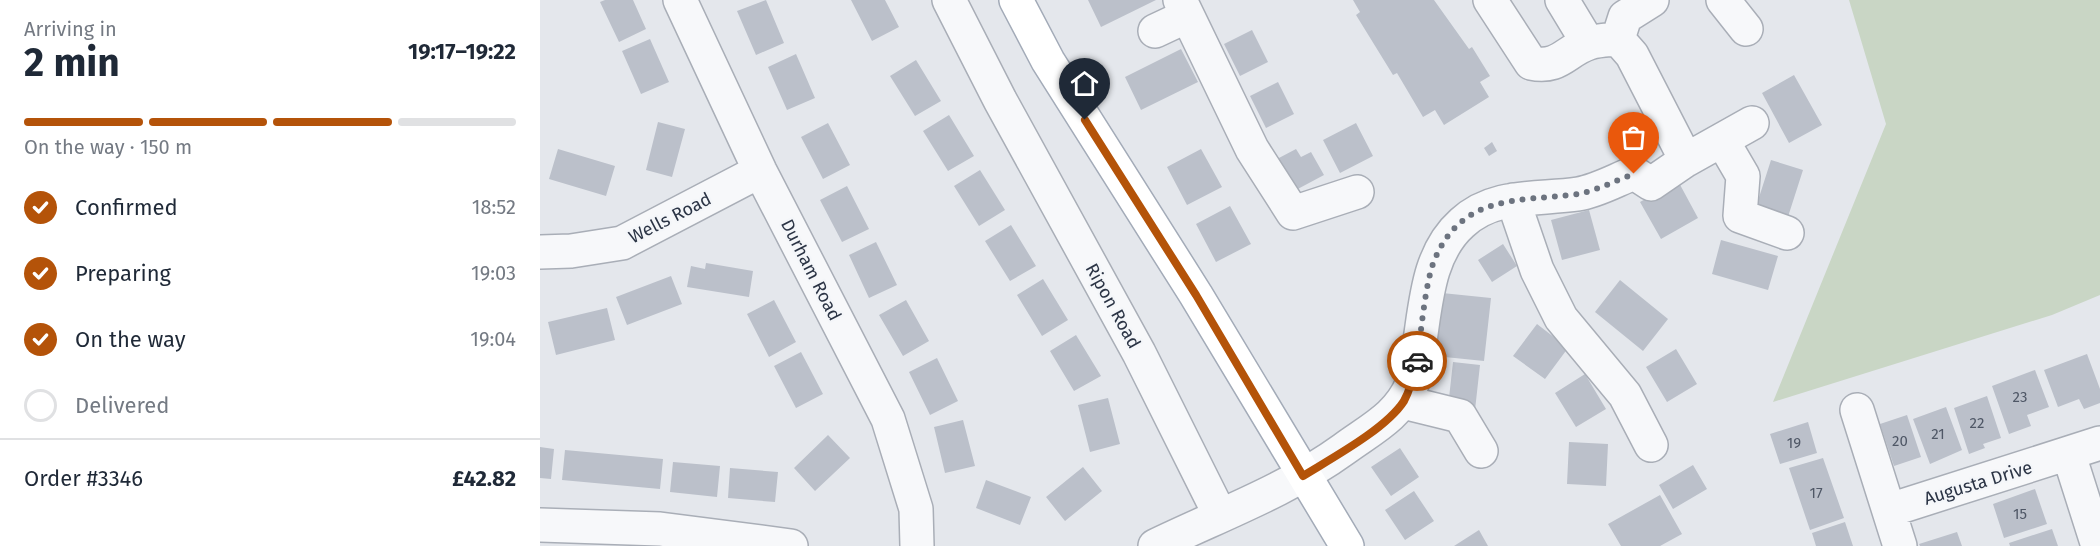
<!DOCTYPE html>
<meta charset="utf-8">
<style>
:root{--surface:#fff;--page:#f2f2f3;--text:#1f2937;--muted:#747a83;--line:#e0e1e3;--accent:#b45309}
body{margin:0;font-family:"Fira Sans",sans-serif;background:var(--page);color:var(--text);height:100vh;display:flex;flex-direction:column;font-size:22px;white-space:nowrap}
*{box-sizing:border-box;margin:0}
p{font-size:20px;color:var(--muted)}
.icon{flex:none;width:33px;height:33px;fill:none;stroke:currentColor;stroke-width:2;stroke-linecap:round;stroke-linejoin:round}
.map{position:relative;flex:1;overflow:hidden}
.side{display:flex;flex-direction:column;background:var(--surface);width:540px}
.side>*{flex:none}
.pin{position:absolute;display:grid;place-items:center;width:51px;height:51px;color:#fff;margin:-62px -26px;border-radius:50% 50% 50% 0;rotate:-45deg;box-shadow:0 0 6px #0007}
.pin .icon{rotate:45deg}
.courier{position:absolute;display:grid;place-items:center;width:60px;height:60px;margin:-30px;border:4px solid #b45309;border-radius:50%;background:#fff;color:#222;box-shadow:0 2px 8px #0007}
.head em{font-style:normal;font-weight:700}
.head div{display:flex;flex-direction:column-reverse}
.head{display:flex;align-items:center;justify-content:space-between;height:102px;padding:0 24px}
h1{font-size:39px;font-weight:700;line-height:45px}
.bar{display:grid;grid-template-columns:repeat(4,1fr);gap:9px 6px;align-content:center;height:72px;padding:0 24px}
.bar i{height:8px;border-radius:4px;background:var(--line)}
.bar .current{background:var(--accent)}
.bar p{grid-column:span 4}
.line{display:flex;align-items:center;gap:15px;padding:0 24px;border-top:2px solid var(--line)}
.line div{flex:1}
ol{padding:0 24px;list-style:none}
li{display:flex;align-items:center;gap:18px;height:66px}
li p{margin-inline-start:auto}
li .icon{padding:6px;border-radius:50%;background:var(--accent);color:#fff;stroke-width:4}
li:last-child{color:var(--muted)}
li i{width:33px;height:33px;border:3px solid var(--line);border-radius:50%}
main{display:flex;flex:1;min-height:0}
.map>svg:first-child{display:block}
.green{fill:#c9d6c5}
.building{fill:#bbc0ca}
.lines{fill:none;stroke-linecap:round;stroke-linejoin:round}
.minor-casing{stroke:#a9aeb7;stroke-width:36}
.major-casing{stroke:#a3abb8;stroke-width:36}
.minor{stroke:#f7f8fa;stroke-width:33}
.major{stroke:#fff;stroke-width:33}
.done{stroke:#6c737f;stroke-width:6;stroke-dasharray:0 10.8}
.route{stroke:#b45309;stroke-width:8}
.labels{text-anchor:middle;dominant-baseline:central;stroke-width:4.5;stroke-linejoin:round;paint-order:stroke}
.number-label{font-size:15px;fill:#4f5766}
.street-label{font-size:18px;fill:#2b3445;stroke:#f4f6f9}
</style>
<main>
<section class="side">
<div class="head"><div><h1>2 min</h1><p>Arriving in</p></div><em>19:17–19:22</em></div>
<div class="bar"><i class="current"></i><i class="current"></i><i class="current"></i><i></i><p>On the way · 150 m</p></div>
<ol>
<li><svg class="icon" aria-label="check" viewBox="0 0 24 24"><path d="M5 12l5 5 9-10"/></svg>Confirmed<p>18:52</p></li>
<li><svg class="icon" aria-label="check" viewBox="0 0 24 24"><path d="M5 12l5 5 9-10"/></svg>Preparing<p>19:03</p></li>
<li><svg class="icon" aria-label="check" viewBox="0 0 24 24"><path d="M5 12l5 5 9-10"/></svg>On the way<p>19:04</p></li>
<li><i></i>Delivered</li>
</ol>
<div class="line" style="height:78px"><div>Order #3346</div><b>£42.82</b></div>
</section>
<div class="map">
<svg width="1560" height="546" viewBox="0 0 1560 546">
<rect width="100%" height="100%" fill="#e4e7ec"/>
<path class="green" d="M1309,0H1560V295L1512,315L1233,402L1346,124Z"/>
<path class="building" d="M65,0H93L106,29L79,42L60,2Z
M226,0L244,43L216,55L197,11Z
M311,0H345L359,27L332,41Z
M548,0H616L561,27Z
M813,0H894L929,49L932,47L950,76L940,82L949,97L904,125L895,110L883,117L857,73L853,75L816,15L820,12Z
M712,30L728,62L700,76L684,44Z
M110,39L129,82L101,94L82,51Z
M641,49L658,82L601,110L585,77Z
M256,54L275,98L247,110L228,67Z
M376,60L401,101L375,116L350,76Z
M1254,75L1282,125L1249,143L1222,93Z
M738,82L754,114L726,128L710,96Z
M409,115L434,156L408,171L383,131Z
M118,122L145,129L132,177L106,170Z
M288,123L310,165L283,179L261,137Z
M816,123L833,156L800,173L783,140Z
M952,142L957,151L949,156L944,148Z
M18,149L75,166L66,196L9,179Z
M661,149L682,187L647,205L627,167Z
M756,149L761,157L771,152L784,175L754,191L737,159Z
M1231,160L1263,170L1246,223L1214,213Z
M440,170L465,210L439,226L414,186Z
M1138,181L1158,218L1121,239L1100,202Z
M307,186L329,229L302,242L280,200Z
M690,206L711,244L676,262L656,224Z
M1049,210L1060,250L1022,260L1011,220Z
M471,225L496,266L470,281L445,241Z
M1181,240L1238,256L1228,290L1172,274Z
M336,242L357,285L329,298L309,255Z
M963,244L977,266L952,282L938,260Z
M166,263L213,271L209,297L147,287L151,266L165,269Z
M131,276L142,304L87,325L76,297Z
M503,279L528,320L502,336L477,295Z
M1080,280L1128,319L1103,351L1055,312Z
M902,293L951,298L944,361L895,356Z
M234,300L256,342L229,357L207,314Z
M366,300L389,341L363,356L339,315Z
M67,308L75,340L16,355L8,322Z
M997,324L1028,348L1005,379L973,356Z
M536,335L561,376L534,391L510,351Z
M1136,349L1157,384L1127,402L1106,367Z
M261,352L283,394L256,408L234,366Z
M1547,354L1560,389V403L1544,409L1539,399L1518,407L1504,370Z
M397,358L418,401L390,415L369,372Z
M913,362L940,365L935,410L908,407Z
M1495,370L1509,407L1487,415L1491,426L1469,434L1452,386Z
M1045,374L1066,409L1036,427L1015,393Z
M1447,396L1461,438L1443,444L1445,448L1429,454L1414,408Z
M568,398L580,444L550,452L538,405Z
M1406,407L1422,450L1390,464L1373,419Z
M1367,415L1381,457L1354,466L1340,424Z
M423,420L435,466L405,473L394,427Z
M1268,422L1277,453L1240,464L1230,434Z
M288,435L310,458L275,491L254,468Z
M1029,442L1068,444L1066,486L1027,484Z
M0,447L14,449L11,479L0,478Z
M860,448L879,477L851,496L831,467Z
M25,450L123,459L120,489L22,480Z
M1283,458L1304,518L1270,530L1249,468Z
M133,462L180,466L177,497L130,492Z
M1153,465L1167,489L1133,509L1119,485Z
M543,467L562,491L525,521L506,497Z
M190,468L238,472L235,502L188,498Z
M446,480L491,497L480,525L436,508Z
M1495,489L1507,524L1464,538L1453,504Z
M874,491L894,521L865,540L845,510Z
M1120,495L1142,534L1120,546H1081L1068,524Z
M1305,522L1313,546H1276L1272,533Z
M1512,529L1518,546H1470L1469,543Z
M939,530L948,546H914Z
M1417,532L1422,546H1380L1379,544Z"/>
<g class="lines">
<g class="minor-casing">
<path id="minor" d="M140,0L220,171L348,419L376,509L377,546
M409,0L460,100L599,353L680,515
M640,0L712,149L753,213L817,192
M950,0L991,63C1020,69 1025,51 1049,43C1058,40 1069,40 1078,39L1092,55L1146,160
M1022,0L1048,43
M1183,0L1206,29
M615,31L647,16
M1078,39L1085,17L1112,0
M1182,140L1203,176L1200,216L1247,233
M973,200L997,270L1021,318L1085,395L1111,445
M0,252L31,251L82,243L220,171
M863,402L920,416L941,451
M1317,410L1360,546
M1529,455L1558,546
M1350,510L1560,443
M0,525L120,529L251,546
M615,546C679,515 746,491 804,449C831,429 858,417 872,384C876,375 876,363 878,353C886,308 886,255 922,223C954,193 998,200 1038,194C1057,191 1076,180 1094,173L1111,184L1146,160L1212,123"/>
</g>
<g class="major-casing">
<path id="major" d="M476,0L508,61L656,295L807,546"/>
</g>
<use href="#minor" class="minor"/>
<use href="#major" class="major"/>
</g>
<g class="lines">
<path class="done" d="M877,361C881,334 885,284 894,261C922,193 978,202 1038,194C1056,191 1076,180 1094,174"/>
<path class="route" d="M545,120L656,295L763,476C792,458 846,429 864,401C871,388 874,375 877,361"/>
</g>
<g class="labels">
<g class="number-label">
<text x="1480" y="397">23</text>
<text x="1437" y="423">22</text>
<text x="1398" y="434">21</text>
<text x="1360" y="441">20</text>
<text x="1254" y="443">19</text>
<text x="1276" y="493">17</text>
<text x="1480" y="514">15</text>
</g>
<g class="street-label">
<text transform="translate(130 218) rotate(-27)">Wells Road</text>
<text transform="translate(271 270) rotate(63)">Durham Road</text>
<text transform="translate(573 306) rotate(61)">Ripon Road</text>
<text transform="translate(1438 483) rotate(-17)">Augusta Drive</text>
</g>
</g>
</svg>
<div class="pin" style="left:1094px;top:174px;background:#ea580c"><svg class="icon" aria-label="bag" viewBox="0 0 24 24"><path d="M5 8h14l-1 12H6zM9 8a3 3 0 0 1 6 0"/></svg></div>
<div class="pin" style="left:545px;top:120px;background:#1f2937"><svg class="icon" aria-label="home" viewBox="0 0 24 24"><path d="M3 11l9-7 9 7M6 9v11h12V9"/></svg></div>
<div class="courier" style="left:877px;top:361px"><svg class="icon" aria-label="car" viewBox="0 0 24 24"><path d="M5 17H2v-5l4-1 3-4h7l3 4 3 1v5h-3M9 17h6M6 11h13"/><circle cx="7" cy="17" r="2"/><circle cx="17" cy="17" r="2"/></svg></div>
</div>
</main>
